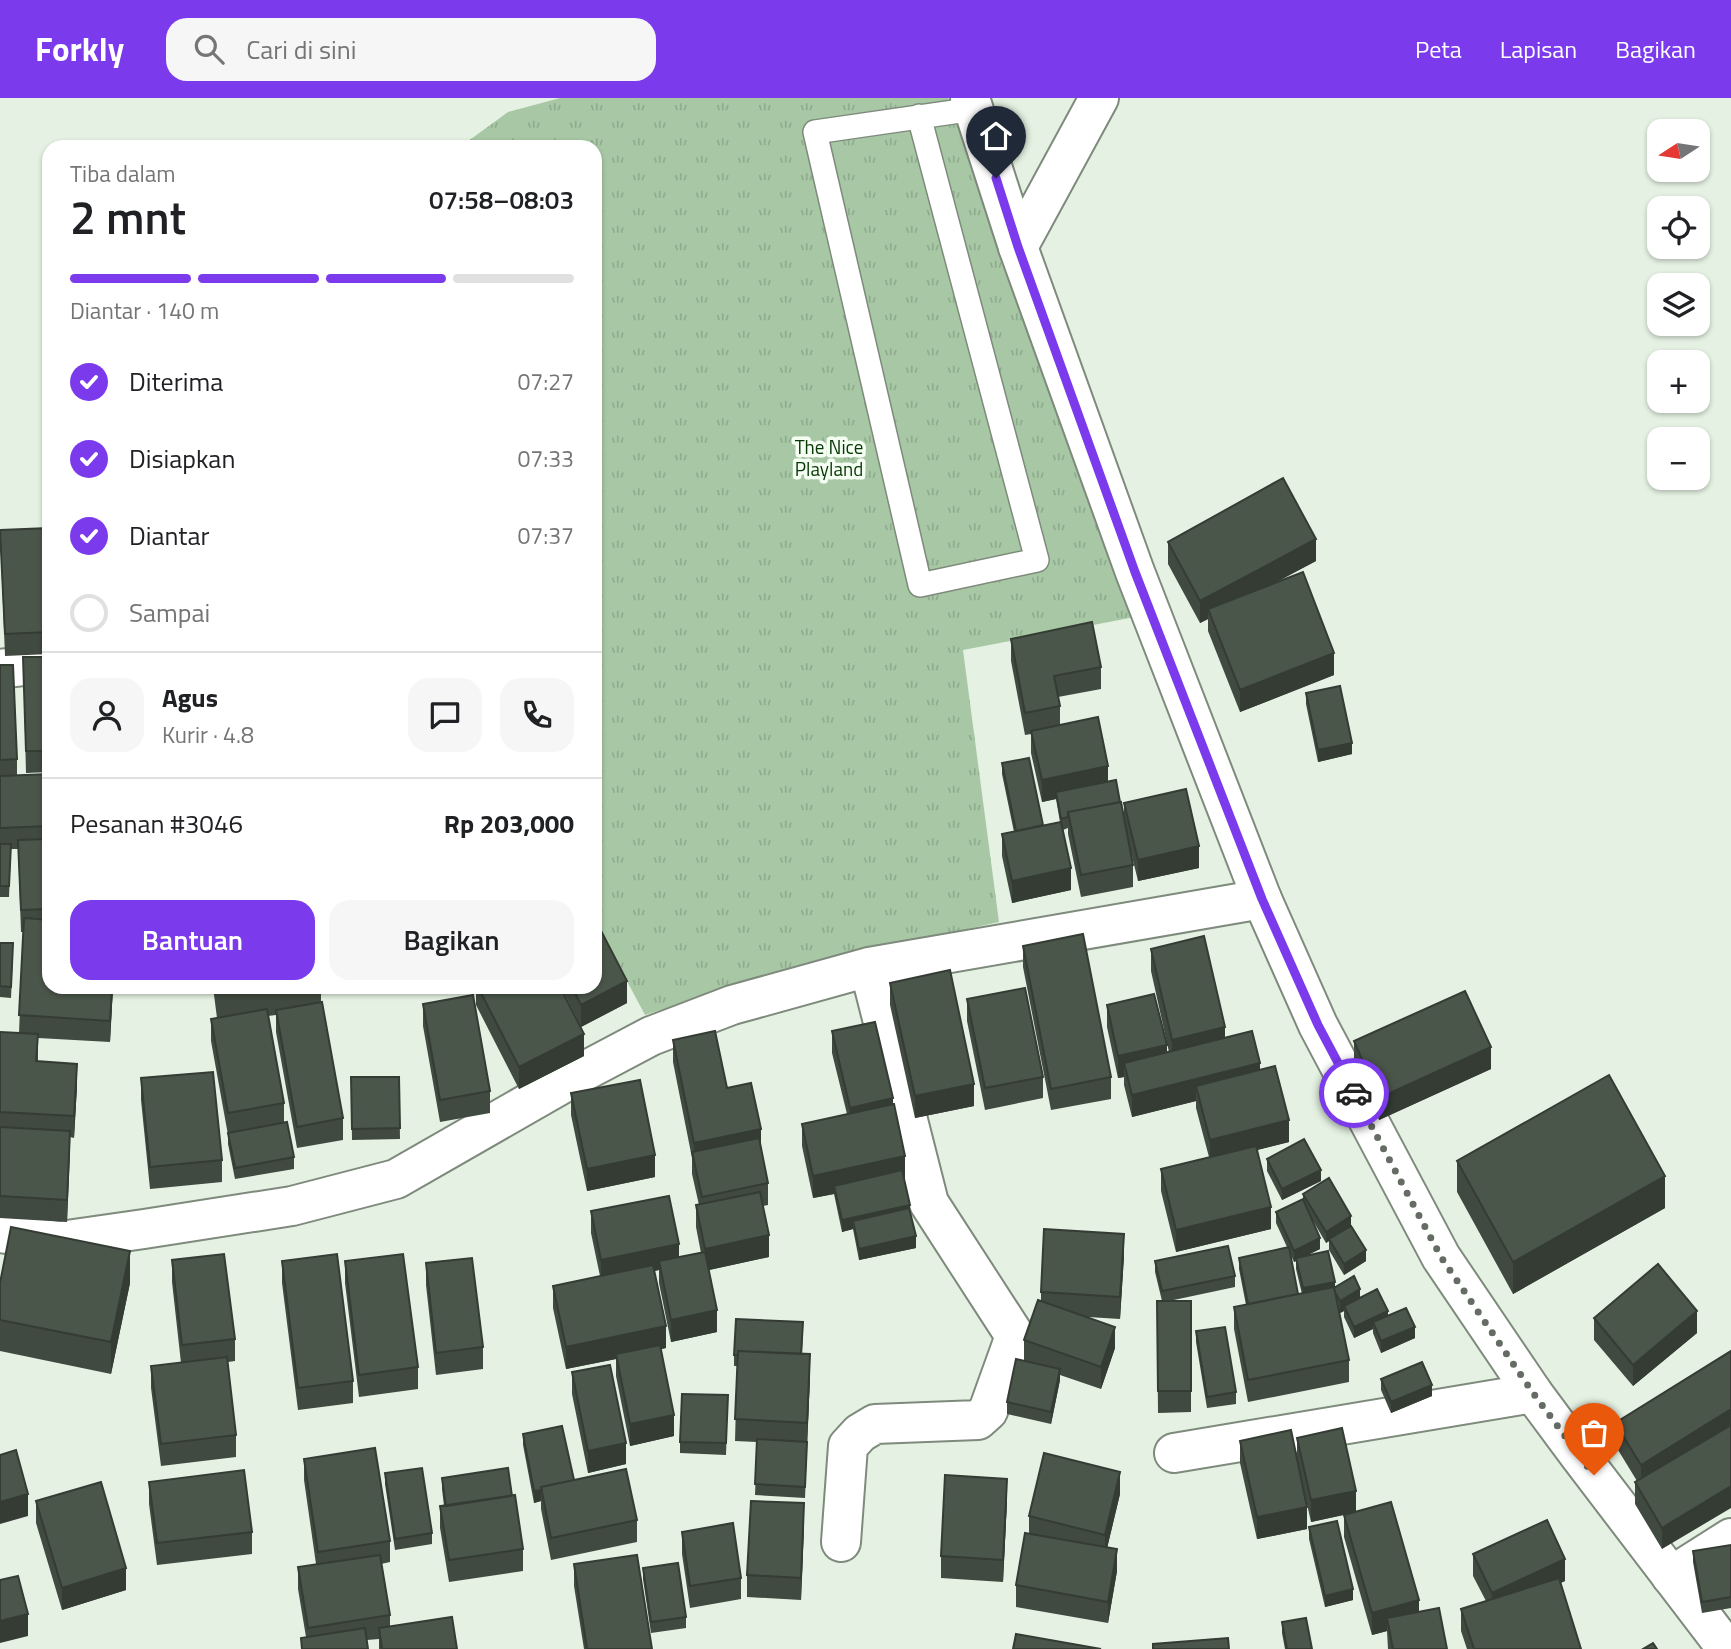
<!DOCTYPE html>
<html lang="id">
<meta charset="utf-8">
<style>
:root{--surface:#fff;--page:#f6f6f6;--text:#202124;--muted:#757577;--line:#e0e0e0;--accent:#7c3aed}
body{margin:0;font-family:"Titillium Web",sans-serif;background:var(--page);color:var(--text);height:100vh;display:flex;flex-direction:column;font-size:26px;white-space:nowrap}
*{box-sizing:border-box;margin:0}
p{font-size:23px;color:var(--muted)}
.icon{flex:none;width:38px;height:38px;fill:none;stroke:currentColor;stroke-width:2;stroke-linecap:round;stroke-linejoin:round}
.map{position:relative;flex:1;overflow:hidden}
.side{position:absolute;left:42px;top:42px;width:560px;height:854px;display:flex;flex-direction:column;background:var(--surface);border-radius:21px;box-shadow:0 2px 5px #0004}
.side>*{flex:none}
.needle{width:46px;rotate:258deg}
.tools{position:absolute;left:1647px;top:21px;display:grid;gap:14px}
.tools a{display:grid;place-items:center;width:63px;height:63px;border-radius:14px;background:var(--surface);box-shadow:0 2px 5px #0004;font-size:35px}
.pin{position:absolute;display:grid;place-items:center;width:60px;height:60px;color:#fff;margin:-72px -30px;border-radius:50% 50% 50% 0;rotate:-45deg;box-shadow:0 0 7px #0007}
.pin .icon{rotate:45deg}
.courier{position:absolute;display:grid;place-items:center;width:70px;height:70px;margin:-35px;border:5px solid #7c3aed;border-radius:50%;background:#fff;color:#222;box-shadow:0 2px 9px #0007}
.overview em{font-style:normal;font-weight:600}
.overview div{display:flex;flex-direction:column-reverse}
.overview{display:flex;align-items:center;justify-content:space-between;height:119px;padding:0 28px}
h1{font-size:46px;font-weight:600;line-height:52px}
.bar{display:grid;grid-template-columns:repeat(4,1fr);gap:10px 7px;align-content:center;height:84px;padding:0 28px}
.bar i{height:9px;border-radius:5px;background:var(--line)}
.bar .on{background:var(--accent)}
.bar p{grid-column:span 4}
.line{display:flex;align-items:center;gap:18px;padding:0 28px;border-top:2px solid var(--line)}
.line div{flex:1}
.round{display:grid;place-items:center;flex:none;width:74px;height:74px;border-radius:21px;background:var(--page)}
ol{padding:0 28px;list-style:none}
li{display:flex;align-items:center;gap:21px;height:77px}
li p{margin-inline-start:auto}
li .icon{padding:7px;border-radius:50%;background:var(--accent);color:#fff;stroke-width:4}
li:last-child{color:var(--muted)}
li i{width:38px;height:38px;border:4px solid var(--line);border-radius:50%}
.primary-button{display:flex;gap:14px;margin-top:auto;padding:14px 28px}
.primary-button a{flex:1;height:80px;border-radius:21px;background:var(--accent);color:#fff;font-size:28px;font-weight:600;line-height:80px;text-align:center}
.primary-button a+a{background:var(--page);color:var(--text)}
header{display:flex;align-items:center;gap:42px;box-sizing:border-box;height:98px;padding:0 35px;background:var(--accent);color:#fff}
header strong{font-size:33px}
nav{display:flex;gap:38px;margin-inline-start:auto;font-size:24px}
.search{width:490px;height:63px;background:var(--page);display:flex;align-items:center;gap:18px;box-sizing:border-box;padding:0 24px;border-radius:21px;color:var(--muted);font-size:26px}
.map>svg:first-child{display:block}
.park{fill:url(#park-tufts)}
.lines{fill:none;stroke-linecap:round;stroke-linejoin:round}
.service-casing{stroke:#7e8a7c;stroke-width:26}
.minor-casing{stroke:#7e8a7c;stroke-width:42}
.tertiary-casing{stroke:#7e8a7c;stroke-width:42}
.service{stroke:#fff;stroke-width:23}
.minor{stroke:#fff;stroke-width:38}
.tertiary{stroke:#fff;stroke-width:38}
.wall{fill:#404a40;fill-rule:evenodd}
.shaded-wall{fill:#343c34}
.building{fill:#4b564a;stroke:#343c34;stroke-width:2}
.done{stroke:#646c64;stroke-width:7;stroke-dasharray:0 12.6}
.route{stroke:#7c3aed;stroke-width:9}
.labels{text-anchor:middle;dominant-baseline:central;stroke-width:7;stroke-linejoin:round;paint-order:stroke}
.park-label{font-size:19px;fill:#063604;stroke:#f4fef2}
</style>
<header>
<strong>Forkly</strong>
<div class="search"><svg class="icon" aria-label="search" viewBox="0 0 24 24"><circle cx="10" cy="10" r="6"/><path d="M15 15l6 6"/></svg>Cari di sini</div>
<nav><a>Peta</a><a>Lapisan</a><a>Bagikan</a></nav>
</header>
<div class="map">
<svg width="1731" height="1551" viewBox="0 0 1731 1551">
<defs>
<pattern id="park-tufts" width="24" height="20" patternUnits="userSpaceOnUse" patternTransform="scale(1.75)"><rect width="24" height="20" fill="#a8c8a5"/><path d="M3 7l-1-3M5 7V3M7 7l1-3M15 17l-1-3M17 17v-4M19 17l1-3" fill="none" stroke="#90ac8e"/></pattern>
</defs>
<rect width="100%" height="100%" fill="#e5f2e3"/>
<path class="park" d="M560,0H948L1135,519L963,552L999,824L792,870L645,917L595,823V49H460L508,14Z"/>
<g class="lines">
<g class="service-casing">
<path id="service" d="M919,18L1037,462L920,487L815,34L974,11"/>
</g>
<g class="minor-casing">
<path id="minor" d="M1018,149L1099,0
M0,571L49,565
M0,1135L60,1143L144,1131L292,1108L396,1081L581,975L651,938L732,907L869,869L1262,801
M1174,1355L1533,1295
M841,1444L848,1348L860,1335L875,1326L978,1322L988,1313L1015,1238L929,1105L869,869
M1671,1478L1731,1440"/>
</g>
<g class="tertiary-casing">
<path id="tertiary" d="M970,0L1018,149L1135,474L1262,801L1318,927L1441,1159L1533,1295L1579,1357L1727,1551"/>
</g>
<use href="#service" class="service"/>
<use href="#minor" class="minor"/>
<use href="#tertiary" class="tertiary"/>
</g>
<path class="wall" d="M0,432L49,443V556L5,558Z
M1168,444L1316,463L1271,486L1334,577L1240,614L1208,533V521L1200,525L1168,466Z
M1011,541L1101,569V591L1058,599L1060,608V627L1108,684L1124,722V705L1199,770L1138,783L1131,754L1133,767V789L1081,799L1068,736V730L1063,732L1071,792L1012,805L1002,758V736L1014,734L1002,676V665L1043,727L1060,724L1056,701L1042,704L1031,655V636L1025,637L1011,563Z
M23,559H49V674L26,675Z
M0,567L17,661V678L49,676V889H113L110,944L38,940V963L77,988L74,1040L70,1039L67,1124L0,1120V934L19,935L23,834H21L18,751H11L9,799H0Z
M1306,595L1352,656L1318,664L1306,606Z
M0,845L13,857L11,900L0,899Z
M1023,848L1111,979V1001L1051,1012L1023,869Z
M1151,851L1225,940L1260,972L1289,1044L1257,1052L1271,1131L1176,1154L1161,1093V1071L1209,1059L1196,1010V1003L1132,1019L1124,987V979L1118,980L1107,929V907L1167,955L1169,954L1151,873Z
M890,885L974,1008L915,1020L890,907Z
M213,889H321V904L343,1020V1042L297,1050L276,934V917L268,918L284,1005V1025L294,1059V1071L235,1081L228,1046V1037L211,943V921L217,920Z
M476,889H560L584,958L519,991L476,907Z
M561,889H595L627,905L581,929Z
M967,901L1043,979V1000L985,1012L967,923Z
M423,906L490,993V1015L440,1024L423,928Z
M832,933L893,1006L905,1080H904L916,1150L859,1162L853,1131L842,1134L834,1096L813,1100L802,1048V1026L847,1016L832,955Z
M673,942L727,990L761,1050L768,1085V1107L763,1108L769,1159L708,1172L717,1234L671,1244L659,1185V1172L654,1173L666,1250L661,1251L674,1338L630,1348L616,1278V1261L566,1271L553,1210V1188L600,1178L591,1135V1113L679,1159L701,1155L696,1129V1107H699L692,1076V1060L673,964Z
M1354,943L1491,971L1379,1022L1354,965Z
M351,979H399L400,1041L352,1042Z
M141,980L222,1062V1084L150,1091L141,1002Z
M571,995L655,1079L587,1093L571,1017Z
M1267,1061L1321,1083L1282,1102L1267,1073Z
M1457,1063L1665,1110L1513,1196L1457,1094Z
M1303,1096L1351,1128L1366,1163L1344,1177L1329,1152V1143L1326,1145L1312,1121L1320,1151L1305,1158L1335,1189L1360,1199L1388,1217L1415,1240L1381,1255L1373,1235V1231L1354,1240L1344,1219V1213L1340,1215L1338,1211L1349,1262V1284L1248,1304L1234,1231V1209L1246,1207L1239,1171V1160L1287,1149L1276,1125V1114L1303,1102ZM1291,1157L1294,1164L1296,1163V1171L1302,1196H1298Z
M1124,1158L1120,1221L1088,1219L1115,1250L1101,1291L1060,1277V1282L1051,1326L1007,1316V1304L1024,1263V1242L1041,1203V1194Z
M172,1162L235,1241V1263L228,1264L236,1337V1359L161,1368L151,1290V1268L181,1265L172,1184Z
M282,1163L353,1283V1305L298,1312L282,1185Z
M345,1163L418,1269V1291L359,1299L345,1185Z
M1155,1163L1235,1178V1189L1169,1203H1191V1314L1158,1315L1157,1203H1162L1155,1174Z
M426,1165L483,1249V1271L436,1277L426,1187Z
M0,1185H130L111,1276L0,1253Z
M1594,1220L1697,1235L1633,1288L1594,1242Z
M1196,1233L1236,1294V1306L1207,1310L1196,1244Z
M803,1235L802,1256L810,1278L805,1400L755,1397L757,1344L735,1343L737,1268H734V1257Z
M1731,1253L1662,1451L1635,1406V1384L1637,1383L1615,1347V1325Z
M572,1274L626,1366L588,1375L572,1296Z
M1381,1281L1432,1298L1391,1315L1381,1292Z
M728,1297L726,1357L680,1355V1344Z
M523,1336L574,1382L637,1422V1444L551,1462L541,1411V1403L534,1405L523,1347Z
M1297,1340L1356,1414L1419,1514L1447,1551H1388L1387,1533L1372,1537L1344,1439V1417L1311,1424L1297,1361Z
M1240,1343L1307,1431L1257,1441L1240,1365Z
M304,1361L390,1443V1464L381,1466L390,1517V1528L457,1551H379V1541L367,1542L368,1551H301V1540L306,1539L298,1491V1469L316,1466L304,1382Z
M385,1375L432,1435V1446L395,1452L385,1386Z
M442,1380L512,1398L523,1451V1473L449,1484L440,1430V1408H444L442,1391Z
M149,1384L252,1434V1456L157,1467L149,1406Z
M1120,1396L1107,1450L1117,1473L1108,1525L1016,1509V1487L1029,1435V1418Z
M36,1403L126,1492L62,1512L36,1425Z
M1007,1403L1003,1484L941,1480V1458Z
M804,1427L801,1502L747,1499V1477Z
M1309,1429L1353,1502L1325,1509L1309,1441Z
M682,1434L741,1480V1501L690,1510L682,1456Z
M1731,1447V1510L1702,1515L1693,1464V1453Z
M1473,1456L1565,1483L1560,1485L1581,1551H1467L1461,1533V1511L1486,1503L1473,1478Z
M574,1466L652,1551H584L574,1488Z
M643,1470L686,1519V1530L651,1535L643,1481Z
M1282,1524L1312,1551H1285L1282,1535Z"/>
<path class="shaded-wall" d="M1316,441V463L1212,519L1208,511V521L1200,525V503Z
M1334,555V577L1240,614V592Z
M1352,645V656L1318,664V652Z
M1108,668V690L1056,694V701L1042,704V682Z
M1199,748V770L1138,783V762Z
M1071,770V792L1012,805V783Z
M627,883V905L581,929V907Z
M112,889H113L110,944V923Z
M1225,929V951L1172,964V942Z
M584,936V958L519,991V969Z
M1167,947V969L1124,965V979L1118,980V958Z
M1491,949V971L1379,1022V1000Z
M1260,965V986L1196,988V1003L1132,1019V997Z
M77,966V988L74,1040V1018Z
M974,986V1008L915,1020V998Z
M893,1000V1022L850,1032V1010Z
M1289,1022V1044L1210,1064V1042Z
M761,1031V1053L694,1061V1045Z
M70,1033V1055L67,1124V1102Z
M655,1057V1079L587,1093V1071Z
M905,1058V1080L836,1095L834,1088V1096L813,1100V1078Z
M1321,1072V1083L1282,1102V1091Z
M1665,1078V1110L1513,1196V1164Z
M910,1107V1118L853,1123V1131L842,1134V1122Z
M1271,1109V1131L1176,1154V1132Z
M1351,1118V1129L1329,1141V1143L1326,1145V1134Z
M1124,1136V1158L1120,1221V1199Z
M769,1137V1159L705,1173V1151Z
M916,1138V1150L859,1162V1151Z
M1320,1140V1151L1294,1164V1153Z
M679,1146V1167L659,1163V1172L601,1184V1162Z
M1366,1152V1163L1344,1177V1166Z
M130,1153V1185L111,1276V1244Z
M1335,1184V1194L1303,1202V1190Z
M1360,1191V1202L1344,1208V1213L1340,1215V1203Z
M717,1212V1234L671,1244V1222Z
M1388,1213V1224H1373V1231L1354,1240V1229Z
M1697,1213V1235L1633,1288V1267Z
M666,1228V1250L616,1261V1256V1261L566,1271V1249Z
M1115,1229V1250L1101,1291V1269Z
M1415,1229V1240L1381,1255V1243Z
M810,1256V1278L807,1347V1325Z
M1060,1271V1282L1051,1326V1314Z
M1432,1287V1298L1391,1315V1304Z
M1731,1311V1333L1641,1389V1367Z
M674,1317V1338L630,1348V1326Z
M626,1345V1366L588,1375V1353Z
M1120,1374V1396L1105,1459V1437Z
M1007,1381V1403L1003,1484V1462Z
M1731,1388V1410L1662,1451V1430Z
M541,1392V1403L534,1405V1393Z
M1356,1393V1414L1311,1424V1402Z
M28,1396V1418L0,1426V1404Z
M804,1405V1427L801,1502V1480Z
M1307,1409V1431L1257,1441V1419Z
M1117,1451V1473L1108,1525V1504Z
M1565,1461V1483L1492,1517V1495Z
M126,1470V1492L62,1512V1490Z
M1353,1491V1502L1325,1509V1498Z
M1419,1502V1524L1387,1520V1533L1372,1537V1515Z
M28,1516V1538L0,1545V1523Z"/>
<path class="building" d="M1283,380L1316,441L1200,503L1168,444Z
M48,430L49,534L5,536L0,432Z
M1303,474L1334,555L1240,592L1208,511Z
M1092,524L1101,569L1054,578L1060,608L1025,615L1011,541Z
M23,559H49V653H26Z
M0,567H13L17,661L0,662Z
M1340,588L1352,645L1318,652L1306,595Z
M1098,619L1108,668L1042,682L1031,633Z
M1029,660L1043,727L1016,733L1002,665Z
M49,676V728L0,730V678Z
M1116,682L1120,704L1068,714V719L1061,721L1056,694Z
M1186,691L1199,748L1138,762L1124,705Z
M1121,704L1133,767L1081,777L1068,714Z
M1061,724L1071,770L1012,783L1002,736Z
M49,741V811L21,812L18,742Z
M0,746H11L9,788H0Z
M24,820L49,822V889H112L110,923L19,917Z
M597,825L627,883L581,907L572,889H595V826Z
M1083,836L1111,979L1051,991L1023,848Z
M1204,838L1225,929L1172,942L1151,851Z
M0,845H13L11,889L0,888Z
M950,872L974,986L915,998L890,885Z
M217,889H244L218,892Z
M478,889H560L584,936L519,969Z
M1025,890L1043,979L985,990L967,901Z
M1465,893L1491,949L1379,1000L1354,943Z
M1154,896L1167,947L1118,958L1107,907Z
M473,897L490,993L440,1002L423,906Z
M322,904L343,1020L297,1029L276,912Z
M267,911L284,1005L228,1015L211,921Z
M875,924L893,1000L850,1010L832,933Z
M715,933L727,990L751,985L761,1031L694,1045L673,942Z
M1252,933L1260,965L1132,997L1124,965Z
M0,934L38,936L36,963L77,966L74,1018L0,1014Z
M1275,968L1289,1022L1210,1042L1196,988Z
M213,974L222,1062L150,1069L141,980Z
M1609,977L1665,1078L1513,1164L1457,1063Z
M351,979H399L400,1030L352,1031Z
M640,982L655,1057L587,1071L571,995Z
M894,1006L905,1058L813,1078L802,1026Z
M287,1024L294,1059L235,1070L228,1035Z
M0,1029L70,1033L67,1102L0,1098Z
M759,1040L768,1085L702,1099L692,1054Z
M1304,1041L1321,1072L1282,1091L1267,1061Z
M1256,1048L1271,1109L1176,1132L1161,1071Z
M902,1072L910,1107L842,1122L834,1088Z
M1329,1080L1351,1118L1326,1134L1303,1096Z
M760,1094L769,1137L705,1151L696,1107Z
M669,1098L679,1146L601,1162L591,1113Z
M1303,1101L1320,1140L1294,1153L1276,1114Z
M909,1110L916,1138L859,1151L853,1123Z
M1351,1128L1366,1152L1344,1166L1329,1141Z
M11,1129L130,1153L111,1244L0,1222V1185Z
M1044,1131L1124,1136L1120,1199L1041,1194Z
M1228,1148L1235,1178L1162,1193L1155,1163Z
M1289,1149L1298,1196L1248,1206L1239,1160Z
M1328,1153L1335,1184L1303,1190L1296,1160Z
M705,1154L717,1212L671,1222L659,1163Z
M224,1156L235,1241L182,1247L172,1162Z
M337,1156L353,1283L298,1290L282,1163Z
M403,1156L418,1269L359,1277L345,1163Z
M472,1160L483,1249L436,1255L426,1165Z
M1658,1166L1697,1213L1633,1267L1594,1220Z
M653,1167L666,1228L566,1249L553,1188Z
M1354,1178L1360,1191L1340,1203L1335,1194L1334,1190Z
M1334,1189L1349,1262L1248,1282L1234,1209Z
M1377,1191L1388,1213L1354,1229L1344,1208Z
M1038,1202L1115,1229L1101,1269L1024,1242Z
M1157,1203H1191V1293H1158Z
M1406,1210L1415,1229L1381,1243L1373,1224Z
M736,1221L803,1224L801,1256L738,1253V1257H734Z
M1225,1229L1236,1294L1207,1299L1196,1233Z
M660,1247L674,1317L630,1326L616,1256Z
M738,1253L810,1256L807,1325L735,1321Z
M1731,1253V1311L1641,1367L1615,1325Z
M227,1259L236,1337L161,1346L151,1268Z
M1016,1261L1060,1271L1051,1314L1007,1304Z
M1422,1264L1432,1287L1391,1304L1381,1281Z
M610,1267L626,1345L588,1353L572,1274Z
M682,1296L728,1297L726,1345L680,1344Z
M1731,1327V1388L1662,1430L1635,1384Z
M562,1328L574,1382L541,1389L542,1392L534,1393L523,1336Z
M1342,1330L1356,1393L1311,1402L1297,1340Z
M1291,1332L1307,1409L1257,1419L1240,1343Z
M757,1341L807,1344L805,1389L755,1386Z
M375,1350L390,1443L318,1454L304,1361Z
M16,1352L28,1396L0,1404V1357Z
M1044,1355L1120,1374L1105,1437L1029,1418Z
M422,1370L432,1435L395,1441L385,1375Z
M508,1370L512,1398L446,1408L442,1380Z
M626,1371L637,1422L551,1440L541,1389Z
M244,1372L252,1434L157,1445L149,1384Z
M945,1377L1007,1381L1003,1462L941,1458Z
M101,1384L126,1470L62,1490L36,1403Z
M515,1397L523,1451L449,1462L440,1408Z
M751,1403L804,1405L801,1480L747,1477Z
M1391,1404L1419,1502L1372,1515L1344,1417Z
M1547,1422L1565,1461L1492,1495L1473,1456Z
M1337,1423L1353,1491L1325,1498L1309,1429Z
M733,1425L741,1480L690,1488L682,1434Z
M1025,1435L1117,1451L1108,1504L1016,1487Z
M1731,1447V1499L1702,1504L1693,1453Z
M380,1457L390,1517L308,1530L298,1469Z
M637,1457L652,1551H587L574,1466Z
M678,1465L686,1519L651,1524L643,1470Z
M18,1478L28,1516L0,1523V1482Z
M1559,1480L1581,1551H1474L1461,1511Z
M1439,1510L1447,1551H1393L1387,1520Z
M452,1519L457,1551H382L379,1530Z
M1306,1520L1312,1551H1287L1282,1524Z
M365,1530L368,1551H302L301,1540Z
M1016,1536L1101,1551H1013Z
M1228,1540L1229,1551H1153V1546Z
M1653,1545L1657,1551H1643Z"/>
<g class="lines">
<path class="done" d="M1354,995L1441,1159L1533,1295L1594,1377"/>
<path class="route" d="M996,80L1018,149L1135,474L1262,801L1318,927L1354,995"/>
</g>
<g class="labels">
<g class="park-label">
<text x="829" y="348">The Nice<tspan x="829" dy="22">Playland</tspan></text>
</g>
</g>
</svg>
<div class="tools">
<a><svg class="needle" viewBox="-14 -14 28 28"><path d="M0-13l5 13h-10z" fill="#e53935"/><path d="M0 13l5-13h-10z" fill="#757577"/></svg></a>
<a><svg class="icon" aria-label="locate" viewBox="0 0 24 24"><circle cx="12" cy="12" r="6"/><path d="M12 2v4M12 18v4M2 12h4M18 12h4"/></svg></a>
<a><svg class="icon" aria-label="layers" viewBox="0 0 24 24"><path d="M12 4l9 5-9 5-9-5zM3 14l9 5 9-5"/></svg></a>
<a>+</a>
<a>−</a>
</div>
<div class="pin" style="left:1594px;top:1377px;background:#ea580c"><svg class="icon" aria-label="bag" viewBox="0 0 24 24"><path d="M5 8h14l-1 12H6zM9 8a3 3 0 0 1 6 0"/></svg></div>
<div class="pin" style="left:996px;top:80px;background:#1f2937"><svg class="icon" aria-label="home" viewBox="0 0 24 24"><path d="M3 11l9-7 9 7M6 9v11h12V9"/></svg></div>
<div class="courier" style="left:1354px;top:995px"><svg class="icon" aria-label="car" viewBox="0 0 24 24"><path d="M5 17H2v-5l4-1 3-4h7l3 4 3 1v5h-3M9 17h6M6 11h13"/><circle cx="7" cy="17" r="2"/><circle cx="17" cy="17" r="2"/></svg></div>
<section class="side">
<div class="overview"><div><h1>2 mnt</h1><p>Tiba dalam</p></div><em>07:58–08:03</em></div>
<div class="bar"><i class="on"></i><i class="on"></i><i class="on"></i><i></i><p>Diantar · 140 m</p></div>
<ol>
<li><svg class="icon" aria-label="check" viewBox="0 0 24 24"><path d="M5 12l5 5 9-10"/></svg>Diterima<p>07:27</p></li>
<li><svg class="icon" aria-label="check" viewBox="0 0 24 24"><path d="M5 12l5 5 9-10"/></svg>Disiapkan<p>07:33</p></li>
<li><svg class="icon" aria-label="check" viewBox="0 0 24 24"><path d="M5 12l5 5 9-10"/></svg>Diantar<p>07:37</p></li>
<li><i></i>Sampai</li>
</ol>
<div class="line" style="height:126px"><a class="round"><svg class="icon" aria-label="person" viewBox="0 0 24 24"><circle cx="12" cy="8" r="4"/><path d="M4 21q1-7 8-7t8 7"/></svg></a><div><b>Agus</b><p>Kurir · 4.8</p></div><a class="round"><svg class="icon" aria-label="chat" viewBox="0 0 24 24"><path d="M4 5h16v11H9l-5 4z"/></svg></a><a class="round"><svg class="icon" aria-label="phone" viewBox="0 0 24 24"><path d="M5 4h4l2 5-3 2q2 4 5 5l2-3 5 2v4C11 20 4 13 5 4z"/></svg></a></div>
<div class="line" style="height:91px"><div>Pesanan #3046</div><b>Rp 203,000</b></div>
<div class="primary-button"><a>Bantuan</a><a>Bagikan</a></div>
</section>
</div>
